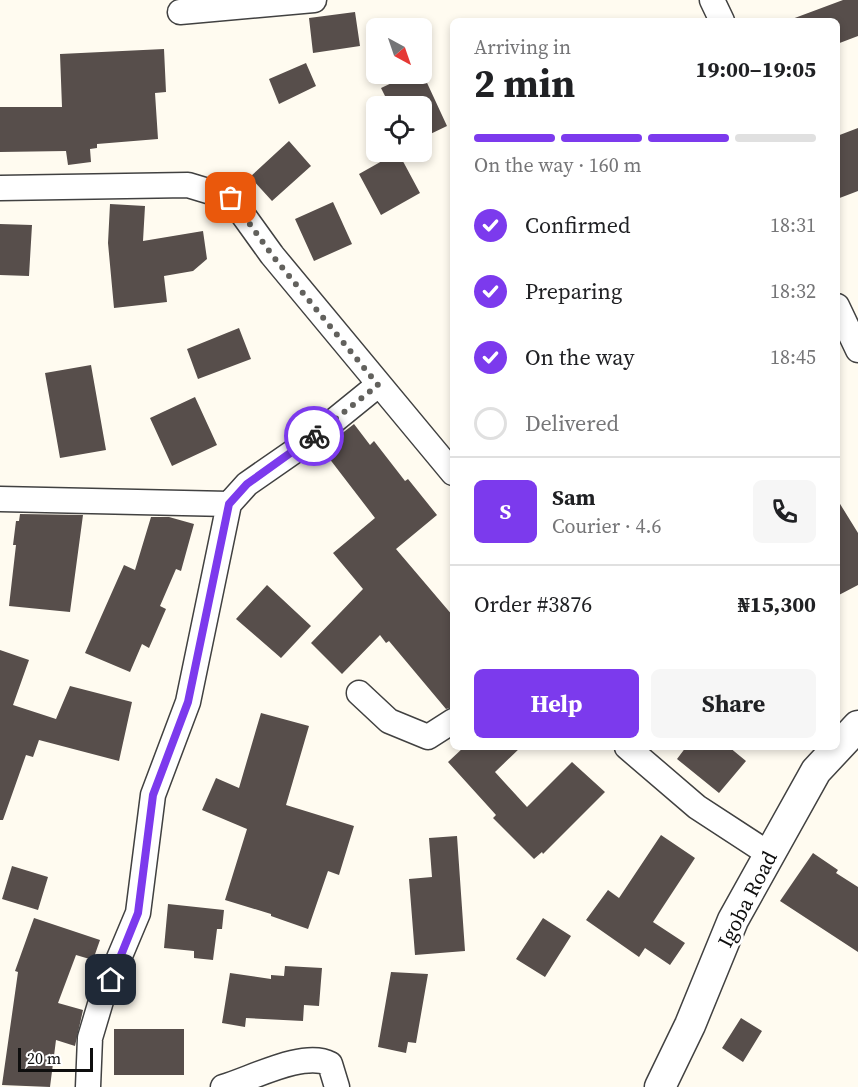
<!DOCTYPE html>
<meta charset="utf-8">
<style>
:root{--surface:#fff;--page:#f6f6f6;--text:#202124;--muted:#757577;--line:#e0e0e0;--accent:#7c3aed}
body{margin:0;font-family:"Source Serif 4",serif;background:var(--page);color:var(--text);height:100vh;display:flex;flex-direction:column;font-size:22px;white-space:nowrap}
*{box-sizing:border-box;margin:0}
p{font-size:20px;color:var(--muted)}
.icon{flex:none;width:33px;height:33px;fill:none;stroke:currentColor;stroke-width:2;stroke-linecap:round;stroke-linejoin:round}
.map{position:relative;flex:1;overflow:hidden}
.panel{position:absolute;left:450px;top:18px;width:390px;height:732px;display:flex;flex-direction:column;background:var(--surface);border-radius:9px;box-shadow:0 3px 9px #0003}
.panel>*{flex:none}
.needle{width:39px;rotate:140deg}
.buttons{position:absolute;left:366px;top:18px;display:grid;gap:12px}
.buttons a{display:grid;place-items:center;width:66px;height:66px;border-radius:9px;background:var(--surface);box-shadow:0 3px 9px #0003;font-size:30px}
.scale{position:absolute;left:18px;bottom:15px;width:75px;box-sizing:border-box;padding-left:6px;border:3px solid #0e0e0e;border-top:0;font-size:16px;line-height:21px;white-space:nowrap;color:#0e0e0e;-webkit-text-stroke:4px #fff;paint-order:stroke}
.pin{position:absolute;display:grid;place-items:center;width:51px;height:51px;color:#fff;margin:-26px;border-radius:12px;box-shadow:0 3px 9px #0006}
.courier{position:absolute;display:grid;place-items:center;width:60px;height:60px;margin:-30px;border:4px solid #7c3aed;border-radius:50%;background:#fff;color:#222;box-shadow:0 2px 8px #0007}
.headline em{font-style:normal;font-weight:700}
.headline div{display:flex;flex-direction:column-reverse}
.headline{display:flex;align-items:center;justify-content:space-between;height:102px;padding:0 24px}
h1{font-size:39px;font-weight:700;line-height:45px}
.bar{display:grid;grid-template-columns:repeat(4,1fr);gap:9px 6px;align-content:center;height:72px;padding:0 24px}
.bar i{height:8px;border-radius:4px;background:var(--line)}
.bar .current{background:var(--accent)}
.bar p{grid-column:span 4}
.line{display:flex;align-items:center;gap:15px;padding:0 24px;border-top:2px solid var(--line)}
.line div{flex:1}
.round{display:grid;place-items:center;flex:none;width:63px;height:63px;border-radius:9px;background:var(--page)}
ol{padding:0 24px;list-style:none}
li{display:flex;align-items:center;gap:18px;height:66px}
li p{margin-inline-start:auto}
li .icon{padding:6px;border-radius:50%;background:var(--accent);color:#fff;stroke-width:4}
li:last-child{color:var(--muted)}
li i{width:33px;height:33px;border:3px solid var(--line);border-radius:50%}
.button{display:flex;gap:12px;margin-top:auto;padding:12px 24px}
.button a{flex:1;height:69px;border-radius:9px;background:var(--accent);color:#fff;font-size:24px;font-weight:700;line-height:69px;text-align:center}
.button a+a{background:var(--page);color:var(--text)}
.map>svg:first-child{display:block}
.building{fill:#574e4b}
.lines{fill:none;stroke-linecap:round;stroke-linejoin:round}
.minor-casing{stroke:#414141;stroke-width:27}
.tertiary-casing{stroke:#414141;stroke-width:33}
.minor{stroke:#fff;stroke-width:24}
.tertiary{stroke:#fff;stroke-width:30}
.done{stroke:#62615d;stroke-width:6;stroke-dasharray:0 10.8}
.route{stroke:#7c3aed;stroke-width:8}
.labels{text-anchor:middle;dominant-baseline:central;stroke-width:6;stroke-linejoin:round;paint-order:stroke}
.street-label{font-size:21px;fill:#0e0e0e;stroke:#fff}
</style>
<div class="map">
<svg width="858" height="1087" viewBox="0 0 858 1087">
<rect width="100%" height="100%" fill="#fffbf0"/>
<path class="building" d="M843,0H858V36L837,44V21H793L792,19Z
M355,12L360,46L313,53L309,18Z
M164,49L166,92L155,93L158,139L97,144V148L90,149L91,162L68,165L66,151L0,152V107H62L60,54Z
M306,63L316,86L279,104L269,79Z
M422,72L447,126L422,138V106H390L381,88L411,74Z
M858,128V191L837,199V136Z
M289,141L311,166L272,201L250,177Z
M398,152L420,193L381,215L359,174Z
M333,202L352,244L314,261L295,219Z
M110,204L145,206L143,241L203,231L207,259L193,271L164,276L167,302L114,308L108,243Z
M0,224L32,225L29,276L0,275Z
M239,328L251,359L198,379L187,349Z
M91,365L106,450L60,458L45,373Z
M195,397L217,445L172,466L150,418Z
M354,424L370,445L374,441L405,481L408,479L437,515L396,549L453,616V707L446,709L389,641L386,643L380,635L342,674L311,643L363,589L333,553L375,518L322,449Z
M837,499L858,533V585L837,596Z
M20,514L83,515L70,612L9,606L16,545H13L16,521H19Z
M151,517H169L194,524L181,571L176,569L160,606L166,609L149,648L142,644L130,672L85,653L124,565L135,570Z
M267,585L311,626L281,658L236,619Z
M0,650L29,660L13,705L56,719L70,686L132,702L119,761L39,740L33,757L26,755L3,820H0Z
M261,713L309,726L286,805L354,826L339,875L328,871L308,929L271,916V914L225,900L247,829L202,810L216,778L239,788Z
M464,747H521L495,772L527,807L572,762L605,792L543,854L542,852L534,859L493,818L496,815L448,762Z
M686,747H729L746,761L719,793L677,759Z
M661,835L695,858L653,922L685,943L670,965L645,948L639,957L586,920L608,890L619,898Z
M457,836L465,951L415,955L409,879L432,877L429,838Z
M813,853L838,870L836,873L858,887V952L780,901Z
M12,866L48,877L38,910L2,899Z
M168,904L224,910L222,929H217L213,960L194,958V951L164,948Z
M34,918L100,940L93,960L76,955L58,1003L83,1010L75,1046L56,1040L50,1087L2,1085L18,972L15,971Z
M543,918L571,936L545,977L516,959Z
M285,966L322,968L319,1006L304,1005L303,1021L246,1018L245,1027L222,1023L230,973L271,979V975L284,976Z
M391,972L428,974L416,1043L408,1042L406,1053L378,1047Z
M741,1018L762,1031L743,1062L722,1048Z
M114,1029H184V1075H114Z"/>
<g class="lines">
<g class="minor-casing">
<path id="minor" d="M712,0L722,21
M180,12L314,0
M0,188L188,185L231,198L272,255L453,473
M837,306L858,350
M0,499L229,504
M359,693L389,721L428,737L453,721
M627,747L697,807L769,854
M88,1087L90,1038L101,1001L138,913L153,795L188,702L229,504L247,484L309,441L378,385
M223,1087C251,1079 304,1050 330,1064L337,1087"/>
</g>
<g class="tertiary-casing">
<path id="tertiary" d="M660,1087L690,1025L733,920L816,771L858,726"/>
</g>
<use href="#minor" class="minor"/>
<use href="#tertiary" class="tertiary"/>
</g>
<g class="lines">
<path class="done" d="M231,198L272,255L378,385L314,436"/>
<path class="route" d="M111,980L138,913L153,795L188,702L229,504L247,484L314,436"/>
</g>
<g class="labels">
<g class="street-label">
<text transform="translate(747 899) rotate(-63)">Igoba Road</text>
</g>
</g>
</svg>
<div class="buttons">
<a><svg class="needle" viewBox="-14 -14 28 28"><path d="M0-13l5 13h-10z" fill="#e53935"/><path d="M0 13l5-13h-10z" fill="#757577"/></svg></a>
<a><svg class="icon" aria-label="locate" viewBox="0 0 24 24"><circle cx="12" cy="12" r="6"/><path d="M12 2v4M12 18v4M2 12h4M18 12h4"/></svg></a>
</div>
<div class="scale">20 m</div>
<div class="pin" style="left:231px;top:198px;background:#ea580c"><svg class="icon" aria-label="bag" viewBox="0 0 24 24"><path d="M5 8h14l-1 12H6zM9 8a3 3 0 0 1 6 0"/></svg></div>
<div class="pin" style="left:111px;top:980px;background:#1f2937"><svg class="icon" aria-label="home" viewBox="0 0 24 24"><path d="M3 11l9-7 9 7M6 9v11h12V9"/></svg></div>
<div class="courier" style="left:314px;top:436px"><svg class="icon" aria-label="bike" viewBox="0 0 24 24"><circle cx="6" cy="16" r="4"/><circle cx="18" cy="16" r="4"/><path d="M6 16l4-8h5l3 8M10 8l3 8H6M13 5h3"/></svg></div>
<section class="panel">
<div class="headline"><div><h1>2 min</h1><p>Arriving in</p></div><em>19:00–19:05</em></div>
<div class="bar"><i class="current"></i><i class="current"></i><i class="current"></i><i></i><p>On the way · 160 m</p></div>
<ol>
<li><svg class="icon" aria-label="check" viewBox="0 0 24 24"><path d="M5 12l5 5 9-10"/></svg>Confirmed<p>18:31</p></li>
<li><svg class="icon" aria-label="check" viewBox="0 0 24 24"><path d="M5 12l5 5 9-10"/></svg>Preparing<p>18:32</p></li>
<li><svg class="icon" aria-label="check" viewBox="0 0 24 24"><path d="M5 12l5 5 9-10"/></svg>On the way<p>18:45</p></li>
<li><i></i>Delivered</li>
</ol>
<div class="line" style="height:108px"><b class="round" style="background:var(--accent);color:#fff">S</b><div><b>Sam</b><p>Courier · 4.6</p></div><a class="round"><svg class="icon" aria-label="phone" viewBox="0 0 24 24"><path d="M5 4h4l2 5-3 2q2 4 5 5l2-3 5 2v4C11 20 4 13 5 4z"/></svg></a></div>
<div class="line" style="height:78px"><div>Order #3876</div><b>₦15,300</b></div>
<div class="button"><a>Help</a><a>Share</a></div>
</section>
</div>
